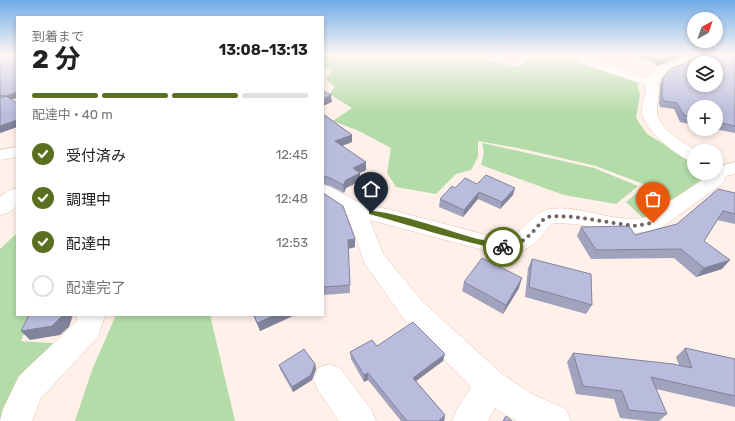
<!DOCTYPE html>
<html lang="ja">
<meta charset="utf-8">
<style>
:root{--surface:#fff;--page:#f2f2f2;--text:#222;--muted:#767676;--line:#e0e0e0;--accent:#5a6f1f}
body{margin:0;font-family:Rubik,"Noto Sans JP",sans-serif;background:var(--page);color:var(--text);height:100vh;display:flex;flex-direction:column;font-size:15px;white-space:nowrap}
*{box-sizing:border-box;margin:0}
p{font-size:13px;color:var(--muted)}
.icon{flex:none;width:22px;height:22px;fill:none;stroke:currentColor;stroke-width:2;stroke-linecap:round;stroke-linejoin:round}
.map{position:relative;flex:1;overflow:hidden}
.drawer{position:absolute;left:16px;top:16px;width:308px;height:300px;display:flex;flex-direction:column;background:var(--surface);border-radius:0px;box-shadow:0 2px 6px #0003}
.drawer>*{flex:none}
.needle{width:26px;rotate:40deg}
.buttons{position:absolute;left:687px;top:12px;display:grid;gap:8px}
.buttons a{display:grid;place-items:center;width:36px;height:36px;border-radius:50%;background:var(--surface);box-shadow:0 2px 6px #0003;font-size:20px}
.pin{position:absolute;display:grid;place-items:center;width:34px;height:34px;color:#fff;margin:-41px -17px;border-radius:50% 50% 50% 0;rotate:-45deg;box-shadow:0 0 4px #0007}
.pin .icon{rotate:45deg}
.courier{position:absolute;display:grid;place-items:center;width:40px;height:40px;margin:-20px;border:3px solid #5a6f1f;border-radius:50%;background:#fff;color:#222;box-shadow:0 1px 5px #0007}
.summary em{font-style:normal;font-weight:700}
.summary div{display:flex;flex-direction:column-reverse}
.summary{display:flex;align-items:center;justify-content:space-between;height:68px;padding:0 16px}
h1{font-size:26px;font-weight:700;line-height:30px}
.bar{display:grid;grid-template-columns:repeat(4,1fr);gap:6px 4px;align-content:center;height:48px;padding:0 16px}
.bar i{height:5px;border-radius:3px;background:var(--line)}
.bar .on{background:var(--accent)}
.bar p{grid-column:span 4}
ol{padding:0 16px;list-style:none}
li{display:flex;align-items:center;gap:12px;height:44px}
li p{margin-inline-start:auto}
li .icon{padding:4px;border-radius:50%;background:var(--accent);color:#fff;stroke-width:4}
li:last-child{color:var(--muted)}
li i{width:22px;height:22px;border:2px solid var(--line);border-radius:50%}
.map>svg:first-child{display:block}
.green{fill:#b3dca8}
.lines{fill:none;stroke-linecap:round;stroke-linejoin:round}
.street-casing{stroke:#e5c3b0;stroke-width:1}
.primary-casing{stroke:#e5c3b0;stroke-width:1}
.street{fill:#fff;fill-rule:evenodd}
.primary{fill:#fff;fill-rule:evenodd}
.wall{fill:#a0a2be}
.shaded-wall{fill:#82849b}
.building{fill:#babcdd;stroke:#82849b;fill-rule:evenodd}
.route{fill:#5a6f1f}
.done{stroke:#72655e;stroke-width:4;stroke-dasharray:0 7.2}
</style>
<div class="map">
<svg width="735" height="421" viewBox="0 0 735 421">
<rect width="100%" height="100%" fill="#fff0e9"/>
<path class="green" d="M323,55H461L519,67L529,57L561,55L637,82L640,95L636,118L647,134L685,157L694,167V173H699L703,178L646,221L626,202L646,185L596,166L523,149L478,141V157L471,170L456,174L436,194L396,187L387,173L391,148L359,131L333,121L352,108L329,94L335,87L326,80L332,70L323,67Z
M482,143L594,168L638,186L616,204L564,195L481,165L484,152Z
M17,233V315H32L21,341L65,344L0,421V249Z
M116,315H210L235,421H75L92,370Z"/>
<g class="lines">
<g class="street-casing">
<path id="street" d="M573,55H586L591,58L648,78L655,68L680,59L682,55H695L696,56C684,73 669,65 658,83C661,93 656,101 657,111C657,129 684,142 697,151H694V162C678,158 644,130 642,113C641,104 647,95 645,85L583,64Z
M17,147V157L0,160V150Z
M735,162V174L726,176L723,183L661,228L653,230L634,234L575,224L554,223C548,226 545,232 541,237C530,250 518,253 502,255L370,220L383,254L423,302L502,374L530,393L566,409L571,421H516L495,408L488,421H452L457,409L471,387L403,318L365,264L347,214L323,200V185L330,187L362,204L387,209L502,239C524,236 529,213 550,209C579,204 618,225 646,217C652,215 659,209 664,205C678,196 693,186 707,177V173H716V167Z
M77,315H105L98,337L41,398L32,421H0L3,409L19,376L76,322Z
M329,364L340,368L371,409L376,421H339L318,390L313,379L318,368Z"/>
</g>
<g class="primary-casing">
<path id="primary" d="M17,188V206L8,213L0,215V197L10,190Z"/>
</g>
<use href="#street" class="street"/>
<use href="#primary" class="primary"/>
</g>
<path class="wall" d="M0,55H17V98L11,99L17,127L0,133Z
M637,55H682L679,58L656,66L654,62L636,58Z
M709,55H735V133L714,129H716V107H694V125L680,122L674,109L660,107L659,103L660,84L663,78L709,60Z
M323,114L352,135V142L342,146L366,170L360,173V181L346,188L344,193L330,186L323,184Z
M477,184L513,195L500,209L478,199L463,217L439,207L440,199L455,188Z
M323,193L355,247L348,249L350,293L323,295Z
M735,193V224L717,220L704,241L722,269L696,277L674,258L591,259L577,236L581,227L635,235L677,224Z
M532,259L592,305L586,314L525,297L528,268Z
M464,282L519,288L503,314L462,291Z
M253,315H295L260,331Z
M377,346L443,361L416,381L445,415L444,421H401L368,380L364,382L351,359L350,352Z
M685,348L735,359V407L656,389L667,414L659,421H647L620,418L614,399L576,394L567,362L573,353L679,365L676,357Z
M315,364L316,369L312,380L293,392L280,369L279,365Z"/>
<path class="shaded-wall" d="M676,55H682L679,58L656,66L658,61Z
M17,92V98L9,100L6,96Z
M331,95L332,102L323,106V99Z
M17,120V127L0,133V126Z
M352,135V142L336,148L335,141Z
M366,162V170L353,176V168Z
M360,173V181L346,188L344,193L343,185L346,180Z
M515,188L513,195L500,209L502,202Z
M479,192L478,199L463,217L464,210Z
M355,239V247L348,249L350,293L348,240Z
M730,260L722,269L696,277L704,268Z
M522,278L519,288L503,314L506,305Z
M62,315H73L69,327L60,335L30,340L21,331Z
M275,315H295L260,331L257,323Z
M445,354L443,361L412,384L413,378Z
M315,364L316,369L312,380L293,392L292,387Z
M368,373V380L364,382V375Z
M445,415L444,421H439Z"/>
<path class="building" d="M0,55H17V92L6,96L0,95Z
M647,55H676L658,61L656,57Z
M697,55H699L711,61L712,55H735V126L716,122V107H694V118L684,115L677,103L664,101L662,97L663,78L670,69L690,61ZM694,63H716V85H694Z
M323,91L331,95L323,99Z
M6,96L17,103V120L0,126V98Z
M323,114L352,135L335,141L366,162L353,168L360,173L346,180L343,185L330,178L323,176Z
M486,175L515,188L502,202L479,192L464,210L440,199L452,186L455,188L465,178L477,184Z
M718,189L735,193V214L723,211L704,241L730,260L704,268L681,249L596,250L581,227L629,226L635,235L677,224Z
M323,193L343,206L355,239L348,240L350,285L323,287Z
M482,258L522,278L506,305L464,282Z
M532,259L591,274L592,305L529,287Z
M29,315H62L61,317L52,326L21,331Z
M254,315H275L257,323Z
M413,322L445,354L413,378L445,415L439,421H407L368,373L364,375L350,352L372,340L377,346Z
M685,348L735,359V396L651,377L667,414L629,410L622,391L583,386L573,353L673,364L692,368Z
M304,349L315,364L311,375L292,387L279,365Z
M506,416L512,421H503Z"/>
<linearGradient id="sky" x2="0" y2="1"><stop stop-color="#70aae7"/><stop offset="0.48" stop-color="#fff8f5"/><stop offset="1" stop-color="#fff8f5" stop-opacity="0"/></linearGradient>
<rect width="735" height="114" fill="url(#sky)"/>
<path class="route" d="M369,211C386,209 454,232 474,238C483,241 500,241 506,247L503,250C458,241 413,226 369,214Z"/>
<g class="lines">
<path class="done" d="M503,247L517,245L531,234L544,219L551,216L575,217L634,226L653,223"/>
</g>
</svg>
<div class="buttons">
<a><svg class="needle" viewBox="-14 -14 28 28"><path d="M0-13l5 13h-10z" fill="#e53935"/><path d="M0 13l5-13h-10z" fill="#767676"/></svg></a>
<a><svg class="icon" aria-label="layers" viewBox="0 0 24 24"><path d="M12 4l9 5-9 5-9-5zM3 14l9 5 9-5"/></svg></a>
<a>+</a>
<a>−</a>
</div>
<div class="pin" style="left:653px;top:223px;background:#ea580c"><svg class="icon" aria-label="bag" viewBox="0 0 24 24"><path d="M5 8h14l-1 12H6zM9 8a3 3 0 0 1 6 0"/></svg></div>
<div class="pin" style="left:371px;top:213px;background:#1f2937"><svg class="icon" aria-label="home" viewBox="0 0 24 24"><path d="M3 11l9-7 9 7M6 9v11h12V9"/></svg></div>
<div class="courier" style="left:503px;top:247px"><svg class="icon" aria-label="bike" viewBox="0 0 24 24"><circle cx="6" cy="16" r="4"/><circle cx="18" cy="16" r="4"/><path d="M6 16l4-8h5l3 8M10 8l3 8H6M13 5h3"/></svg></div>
<section class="drawer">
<div class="summary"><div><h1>2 分</h1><p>到着まで</p></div><em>13:08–13:13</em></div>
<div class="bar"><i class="on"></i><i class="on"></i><i class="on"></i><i></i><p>配達中 · 40 m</p></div>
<ol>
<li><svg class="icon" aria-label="check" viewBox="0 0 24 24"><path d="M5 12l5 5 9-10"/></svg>受付済み<p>12:45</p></li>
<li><svg class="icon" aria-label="check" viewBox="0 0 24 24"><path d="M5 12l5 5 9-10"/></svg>調理中<p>12:48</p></li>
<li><svg class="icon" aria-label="check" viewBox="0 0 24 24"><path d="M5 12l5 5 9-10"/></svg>配達中<p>12:53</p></li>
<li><i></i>配達完了</li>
</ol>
</section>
</div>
